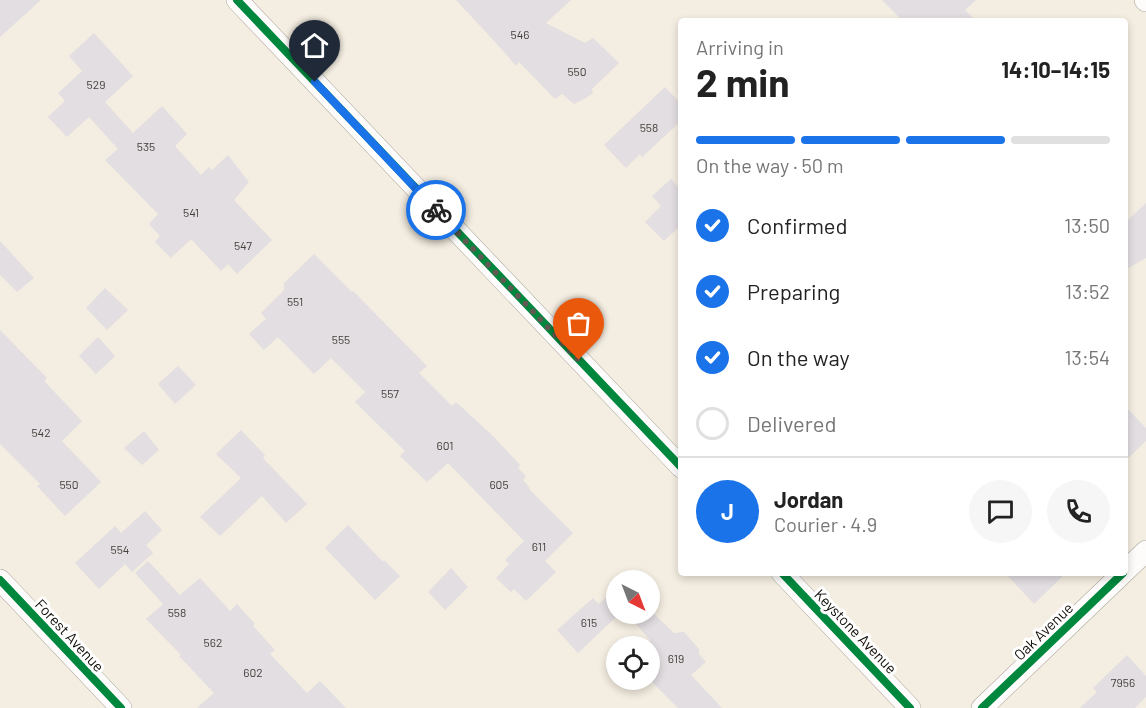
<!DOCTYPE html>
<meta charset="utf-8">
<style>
:root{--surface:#fff;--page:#f6f6f6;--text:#222;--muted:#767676;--line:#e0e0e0;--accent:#1a73e8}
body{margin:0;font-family:Barlow,sans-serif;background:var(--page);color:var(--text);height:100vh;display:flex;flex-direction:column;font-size:22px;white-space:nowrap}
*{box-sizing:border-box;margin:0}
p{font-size:20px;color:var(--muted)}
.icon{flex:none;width:33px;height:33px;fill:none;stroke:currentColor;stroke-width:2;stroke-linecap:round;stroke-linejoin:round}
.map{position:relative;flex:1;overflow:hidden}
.side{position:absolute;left:678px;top:18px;width:450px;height:558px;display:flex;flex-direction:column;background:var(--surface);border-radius:6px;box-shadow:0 3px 9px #0003}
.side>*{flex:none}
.needle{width:39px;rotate:138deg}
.controls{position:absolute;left:606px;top:570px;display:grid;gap:12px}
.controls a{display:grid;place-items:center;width:54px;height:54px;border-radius:50%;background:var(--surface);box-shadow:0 3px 9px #0003;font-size:30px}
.pin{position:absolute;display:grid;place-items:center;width:51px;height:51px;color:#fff;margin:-62px -26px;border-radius:50% 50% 50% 0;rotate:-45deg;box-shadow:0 0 6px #0007}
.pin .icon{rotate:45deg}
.courier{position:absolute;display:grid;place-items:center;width:60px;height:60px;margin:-30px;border:4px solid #1a73e8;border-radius:50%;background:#fff;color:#222;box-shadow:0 2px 8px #0007}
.head em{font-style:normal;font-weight:700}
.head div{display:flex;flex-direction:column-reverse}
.head{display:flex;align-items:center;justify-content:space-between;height:102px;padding:0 18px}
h1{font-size:39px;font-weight:700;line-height:45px}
.bar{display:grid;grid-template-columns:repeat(4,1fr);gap:9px 6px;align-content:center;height:72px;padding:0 18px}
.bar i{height:8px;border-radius:4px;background:var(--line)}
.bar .on{background:var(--accent)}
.bar p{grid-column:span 4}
.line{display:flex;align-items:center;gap:15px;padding:0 18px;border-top:2px solid var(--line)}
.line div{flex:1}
.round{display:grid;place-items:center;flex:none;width:63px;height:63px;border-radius:32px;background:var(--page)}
ol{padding:0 18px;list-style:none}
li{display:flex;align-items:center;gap:18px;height:66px}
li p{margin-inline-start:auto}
li .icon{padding:6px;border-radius:50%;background:var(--accent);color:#fff;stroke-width:4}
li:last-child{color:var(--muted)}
li i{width:33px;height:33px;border:3px solid var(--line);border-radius:50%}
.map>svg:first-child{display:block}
.building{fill:#e2dee1}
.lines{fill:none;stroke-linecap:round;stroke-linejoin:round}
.minor-casing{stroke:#aca79e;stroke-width:22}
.minor{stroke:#fdfcfa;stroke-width:21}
.cycleway-casing{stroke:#fff;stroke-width:11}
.cycleway{stroke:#00873e;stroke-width:8}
.done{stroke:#5f5b52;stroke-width:6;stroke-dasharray:0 10.8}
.route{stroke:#1a73e8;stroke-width:8}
.labels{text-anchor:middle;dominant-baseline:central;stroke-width:6;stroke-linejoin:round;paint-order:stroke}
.number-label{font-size:12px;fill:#44403c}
.street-label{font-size:15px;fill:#0f0c05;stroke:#fff}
</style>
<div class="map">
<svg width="1146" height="708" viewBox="0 0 1146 708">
<rect width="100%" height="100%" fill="#f4ede1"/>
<path class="building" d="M0,0H41L0,37Z
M456,0H571L546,23L585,43L593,38L619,63L592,89L593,93L586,98L574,104L562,94L555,99L519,62L516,66L496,43Z
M882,0H976L965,10L976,21H903Z
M94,33L133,76L105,102L133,133L162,106L187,134L175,146L201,175L209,167L212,170L228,155L249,182L234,200L272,240L237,274L228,264L221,271L191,239L171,258L155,242L160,236L149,224L158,214L105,160L118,149L89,117L67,137L48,117L65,101L58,93L82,71L69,56Z
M665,87L681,104V121L642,157L640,154L626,168L604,145Z
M671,179L679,188L681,186V225L664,241L645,222L661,206L652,196Z
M1146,203V258L1125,270V223Z
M0,241L34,278L17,292L0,275Z
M314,254L352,292L353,291L427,366L419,373L452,406L456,402L494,437L520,465L518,468L526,476L523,480L530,488L529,489L573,533L545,561L556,572L526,601L514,589L511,592L496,578L509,564L505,560L524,541L448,463L427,482L400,456L405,451L355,402L365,392L331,358L314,374L278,337L264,350L249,334L266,319L261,313L284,290V283Z
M105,288L128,310L107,330L86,308Z
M0,330L47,378L44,381L82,421L62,441L101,482L65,516L37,486L40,484L0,444Z
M98,337L115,356L96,374L79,356Z
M178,366L196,385L175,404L158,384Z
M1125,406L1146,428V441L1125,461Z
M241,430L265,455L263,458L307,504L286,523L262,496L220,536L200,517L241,478L216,454Z
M144,431L159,450L142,465L124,448Z
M145,511L162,530L146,545L153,553L132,572L125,564L99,589L75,563L115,526L121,533Z
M348,525L383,562L384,560L400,576L375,600L325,548Z
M148,561L180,595L200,578L230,611L237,604L255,624L253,626L275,650L270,654L307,693L320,681L346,708H197L214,693L179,656L181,655L146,619L163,604L135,573Z
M451,568L468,587L445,610L428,592Z
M1005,573H1066L1034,604Z
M616,588V617L578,653L557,630L593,598L599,604Z
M627,614H654L674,633L684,632L699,649V654L706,662L691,675L722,708H678L650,680V640Z
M1127,655L1146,676V697L1135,708H1080L1097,692L1093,688Z"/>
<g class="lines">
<g class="minor-casing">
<path id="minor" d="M237,0L681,467
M1145,0L1146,1
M1125,571L1146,551
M782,573L910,708
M0,580L121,708
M982,708L1123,573"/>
</g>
<use href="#minor" class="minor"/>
<g class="cycleway-casing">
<path id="cycleway" d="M237,0L681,467
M782,573L910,708
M0,580L121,708
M982,708L1123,573"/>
</g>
<use href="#cycleway" class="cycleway"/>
</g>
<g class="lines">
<path class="done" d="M436,210L579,360"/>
<path class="route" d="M315,82L436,210"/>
</g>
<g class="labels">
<g class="number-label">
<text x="520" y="34">546</text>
<text x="577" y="71">550</text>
<text x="96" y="84">529</text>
<text x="649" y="127">558</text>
<text x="146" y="146">535</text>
<text x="191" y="212">541</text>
<text x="243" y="245">547</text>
<text x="295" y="301">551</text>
<text x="341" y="339">555</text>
<text x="390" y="393">557</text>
<text x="41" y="432">542</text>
<text x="445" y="445">601</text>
<text x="69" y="484">550</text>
<text x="499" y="484">605</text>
<text x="539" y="546">611</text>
<text x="120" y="549">554</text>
<text x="177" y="612">558</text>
<text x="589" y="622">615</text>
<text x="213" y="642">562</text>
<text x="676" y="658">619</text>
<text x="253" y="672">602</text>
<text x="1123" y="682">7956</text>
</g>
<g class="street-label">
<text transform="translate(856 631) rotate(46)">Keystone Avenue</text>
<text transform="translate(1043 631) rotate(-44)">Oak Avenue</text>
<text transform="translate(70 635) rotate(47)">Forest Avenue</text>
</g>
</g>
</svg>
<div class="controls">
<a><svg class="needle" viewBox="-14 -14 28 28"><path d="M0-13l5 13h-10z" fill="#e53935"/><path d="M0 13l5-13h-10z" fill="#767676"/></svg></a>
<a><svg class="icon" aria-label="locate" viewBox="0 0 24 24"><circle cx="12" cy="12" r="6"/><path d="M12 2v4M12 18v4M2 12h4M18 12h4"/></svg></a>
</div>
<div class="pin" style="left:579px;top:360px;background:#ea580c"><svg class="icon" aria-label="bag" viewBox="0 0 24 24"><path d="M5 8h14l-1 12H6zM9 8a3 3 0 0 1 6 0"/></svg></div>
<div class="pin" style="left:315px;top:82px;background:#1f2937"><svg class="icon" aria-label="home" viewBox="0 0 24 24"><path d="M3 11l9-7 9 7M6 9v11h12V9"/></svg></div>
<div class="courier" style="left:436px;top:210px"><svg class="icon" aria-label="bike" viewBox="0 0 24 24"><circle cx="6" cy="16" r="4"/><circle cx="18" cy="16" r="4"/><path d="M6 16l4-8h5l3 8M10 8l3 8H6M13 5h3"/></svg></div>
<section class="side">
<div class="head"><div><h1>2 min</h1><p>Arriving in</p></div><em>14:10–14:15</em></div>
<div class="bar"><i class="on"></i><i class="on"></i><i class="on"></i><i></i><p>On the way · 50 m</p></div>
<ol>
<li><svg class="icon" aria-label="check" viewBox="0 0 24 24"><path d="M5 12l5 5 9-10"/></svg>Confirmed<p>13:50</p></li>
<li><svg class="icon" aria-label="check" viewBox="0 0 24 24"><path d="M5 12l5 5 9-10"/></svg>Preparing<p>13:52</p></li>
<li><svg class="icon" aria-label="check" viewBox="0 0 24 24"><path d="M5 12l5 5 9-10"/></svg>On the way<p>13:54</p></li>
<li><i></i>Delivered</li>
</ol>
<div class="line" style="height:108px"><b class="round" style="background:var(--accent);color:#fff">J</b><div><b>Jordan</b><p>Courier · 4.9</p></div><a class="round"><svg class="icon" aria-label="chat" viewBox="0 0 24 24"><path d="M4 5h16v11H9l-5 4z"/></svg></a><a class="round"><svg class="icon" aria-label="phone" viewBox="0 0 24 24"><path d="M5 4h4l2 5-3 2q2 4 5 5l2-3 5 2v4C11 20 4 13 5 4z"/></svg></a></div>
</section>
</div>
